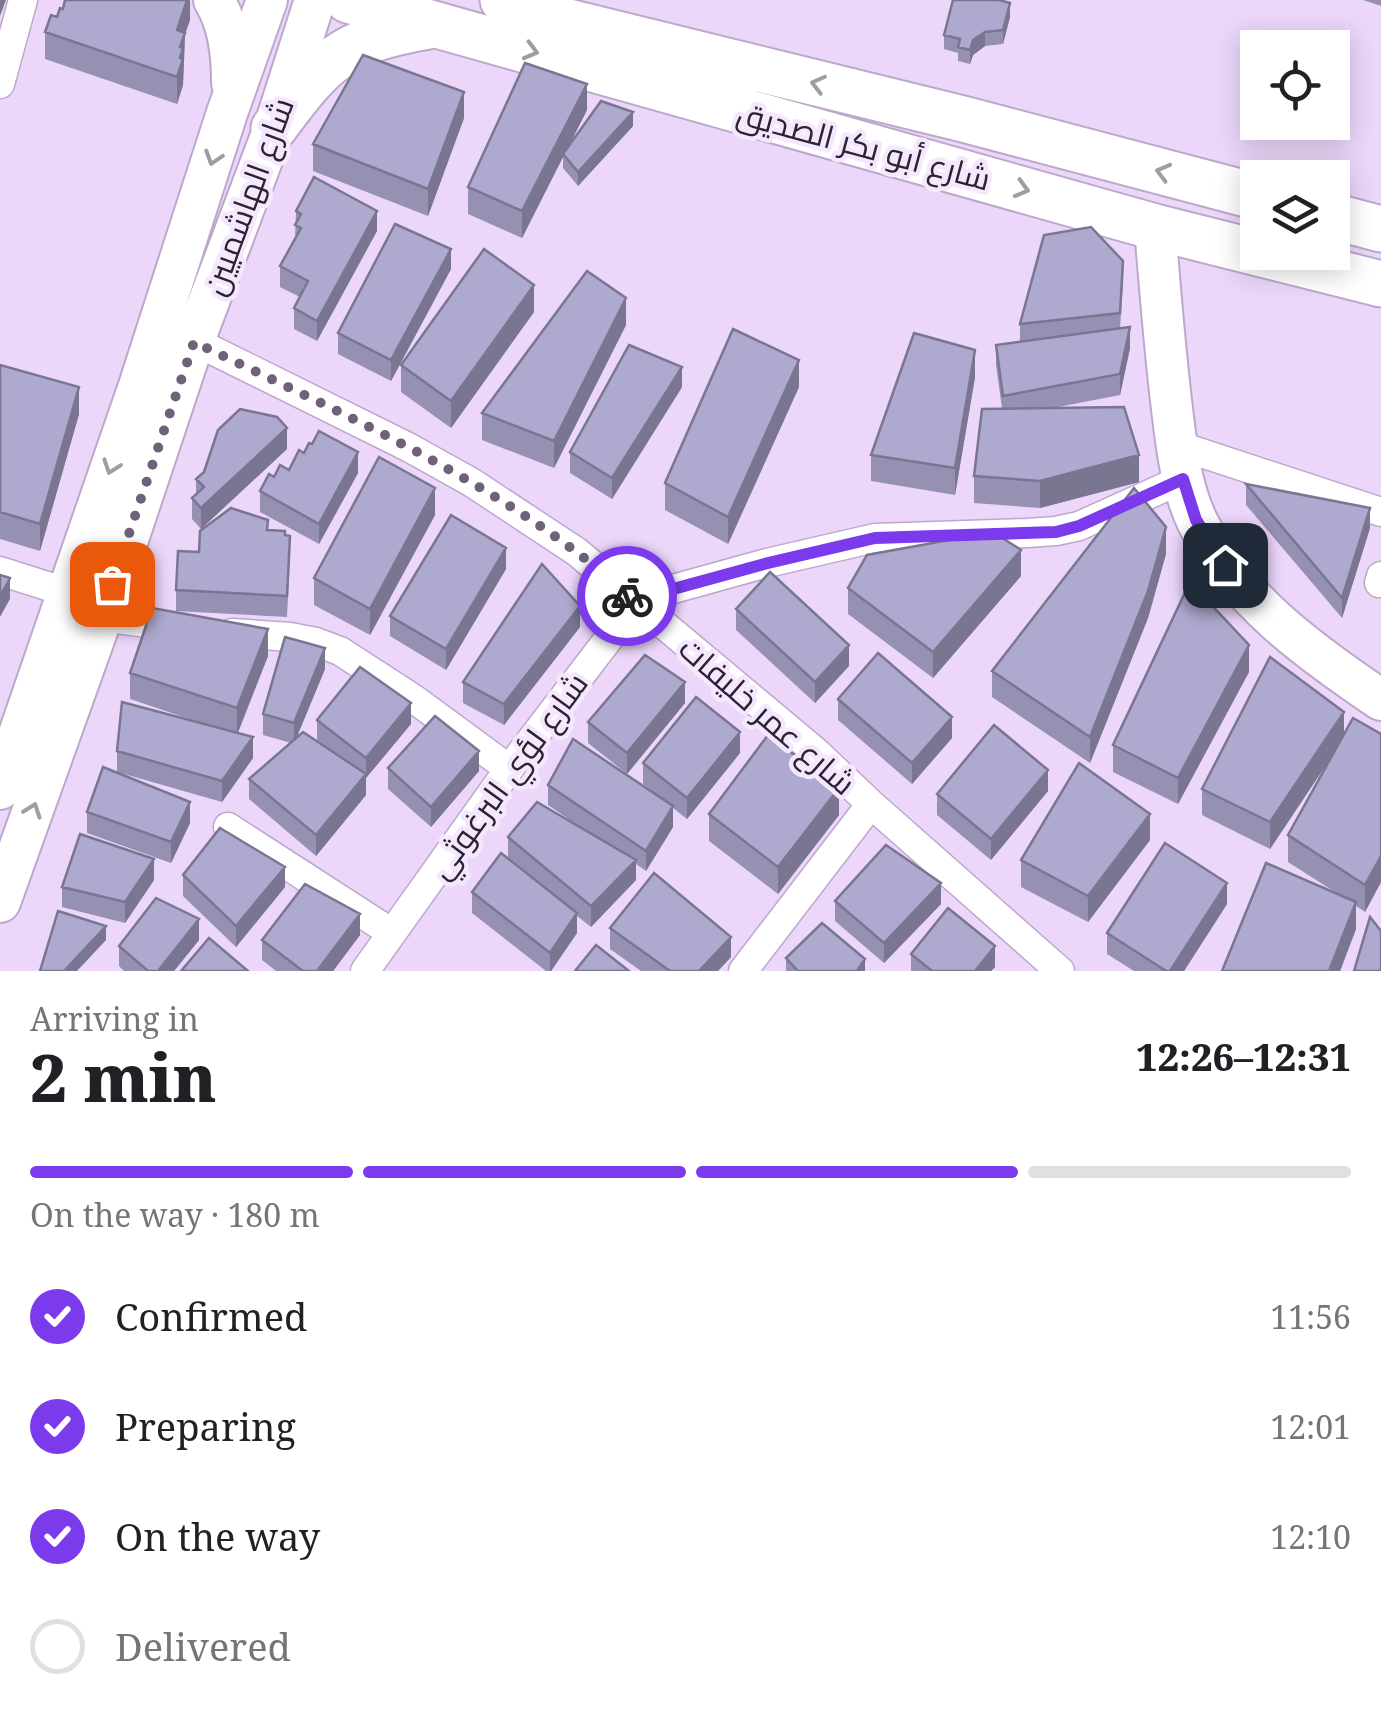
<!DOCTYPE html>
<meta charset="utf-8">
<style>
:root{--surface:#fff;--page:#f2f2f2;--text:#202124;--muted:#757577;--line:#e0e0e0;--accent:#7c3aed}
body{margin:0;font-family:"Noto Serif",Cairo,serif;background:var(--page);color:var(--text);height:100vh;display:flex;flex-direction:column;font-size:38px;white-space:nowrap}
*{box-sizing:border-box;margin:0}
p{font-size:32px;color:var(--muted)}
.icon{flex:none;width:55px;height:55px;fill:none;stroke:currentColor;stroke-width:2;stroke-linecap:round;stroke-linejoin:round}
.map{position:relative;height:971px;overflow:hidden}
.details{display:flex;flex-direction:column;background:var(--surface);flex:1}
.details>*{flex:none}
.fabs{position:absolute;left:1240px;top:30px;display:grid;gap:20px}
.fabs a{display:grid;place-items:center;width:110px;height:110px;border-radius:0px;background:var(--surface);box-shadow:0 5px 25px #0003;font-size:50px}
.pin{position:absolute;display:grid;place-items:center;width:85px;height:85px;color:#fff;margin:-42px;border-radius:20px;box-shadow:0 5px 15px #0006}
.courier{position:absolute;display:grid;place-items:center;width:100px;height:100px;margin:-50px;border:8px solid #7c3aed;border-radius:50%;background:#fff;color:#222;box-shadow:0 2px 12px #0007}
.overview em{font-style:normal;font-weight:800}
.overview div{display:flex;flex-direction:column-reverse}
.overview{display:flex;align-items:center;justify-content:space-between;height:170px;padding:0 30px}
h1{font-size:65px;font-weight:800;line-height:75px}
.bar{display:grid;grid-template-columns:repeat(4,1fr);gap:15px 10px;align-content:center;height:120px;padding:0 30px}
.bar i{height:12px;border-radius:8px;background:var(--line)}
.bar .active{background:var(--accent)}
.bar p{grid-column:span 4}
ol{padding:0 30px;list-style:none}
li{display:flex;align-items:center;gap:30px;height:110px}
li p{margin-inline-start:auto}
li .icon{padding:10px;border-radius:50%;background:var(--accent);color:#fff;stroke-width:4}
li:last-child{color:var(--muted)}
li i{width:55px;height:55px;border:5px solid var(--line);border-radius:50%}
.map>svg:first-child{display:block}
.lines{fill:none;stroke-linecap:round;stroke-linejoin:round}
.street-casing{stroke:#bda8cb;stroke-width:31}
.secondary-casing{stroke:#bda8cb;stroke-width:44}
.primary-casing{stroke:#bda8cb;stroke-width:49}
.street{stroke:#fff;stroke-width:28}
.secondary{stroke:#fff;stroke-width:40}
.primary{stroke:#fff;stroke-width:45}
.wall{fill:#9691b2}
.shaded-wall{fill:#7a7691}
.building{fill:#aea9cf;stroke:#7a7691;stroke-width:2.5}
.oneway{stroke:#a09ca2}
.done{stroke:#6f6278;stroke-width:10;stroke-dasharray:0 18}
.route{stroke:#7c3aed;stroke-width:12}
.labels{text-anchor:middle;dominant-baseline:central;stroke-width:9;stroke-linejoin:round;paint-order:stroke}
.street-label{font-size:32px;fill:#2b2331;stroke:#f5e8fe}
</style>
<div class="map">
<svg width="1381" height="971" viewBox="0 0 1381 971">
<rect width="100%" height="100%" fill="#ecd7fb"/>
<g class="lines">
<g class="street-casing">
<path id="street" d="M0,84L23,0
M194,341L408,447L471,482L577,552L816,752L871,804L1060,971
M1177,445L1381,512
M0,571L69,593
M1379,583L1381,576
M102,617L184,628
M232,633L290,637L316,642L340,651L414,699L509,769
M228,827L392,933
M365,971L509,769L636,603L655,594L767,563L875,538L1027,533L1056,531L1079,526L1183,479
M743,971L871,804"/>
</g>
<g class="secondary-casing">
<path id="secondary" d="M214,0C229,25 232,54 232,83
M1155,227C1160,290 1165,354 1173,417C1177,451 1182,489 1197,521C1237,600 1310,652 1381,700
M0,789L140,383L227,113L267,0
M0,902L102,617L194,341L274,128L315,0"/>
</g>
<g class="primary-casing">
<path id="primary" d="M348,0L1155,227L1381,284
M503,0L560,20L963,119L1258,197
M274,128C325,59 342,41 428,26
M1332,216L1381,229"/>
</g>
<use href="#street" class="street"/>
<use href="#secondary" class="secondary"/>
<use href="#primary" class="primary"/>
</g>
<path class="wall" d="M190,0V20L185,34L183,85L177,104L45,59V32L63,9Z
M1363,0H1381V6Z
M1010,17L1003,44L985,46L973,55L970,64L958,61V53L944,49V35Z
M587,110L570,144L633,126L578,186L563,168V157L522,238L468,214V187Z
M464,118L428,216L313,171V144Z
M296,211L377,231L317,341L294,329V308L300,297L280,287V266L295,239Z
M451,269L391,381L338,354V333Z
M1123,282L1120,329L1130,348L1120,395L1053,408L1139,482L1040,508L974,503V476L1002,408L996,365V345L1020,342V324Z
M534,312L451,428L401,392V365Z
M626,325L554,468L482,440V413Z
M0,365L79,414L40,551L0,539Z
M975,377L955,495L871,481V455Z
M682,387L612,499L570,473V452Z
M799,387L728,544L665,510V483Z
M287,449L201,529L192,519V498L196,495V479Z
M304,453L358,473L319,544L260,512V491L274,477L289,470Z
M1246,484L1370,528L1342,618L1246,505Z
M435,515L370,635L314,605V578Z
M268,530L290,557L287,617L176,611V590L199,552Z
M1166,554L1148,618L1090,763L992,697V671Z
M506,569L446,670L390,636V616Z
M1021,576L933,678L848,614V588Z
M736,609L849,666L815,703L736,630Z
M580,627L504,725L463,703V682Z
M268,656L238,733L253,758L222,802L117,772V751L207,725L130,699V673Z
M325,669L296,738L317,741V720L411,724L366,778V795L316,856L249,799V779L291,743L263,735V714Z
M1249,672L1178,804L1113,772V745Z
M838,699L952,738L912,784L838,720Z
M685,703L627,774L588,743V722Z
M1381,734V882L1365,912L1356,906V929L1340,971H1222L1338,894L1288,862V835L1336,750L1270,849L1202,815V789L1344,736Z
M740,753L687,819L673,808V827L646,871L636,864V880L591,927L577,916V933L551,971H546L472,913V892L508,858V837L580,827L548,805V785L662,799L643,784V763Z
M388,768L479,771L431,827L388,789Z
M1048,791L991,860L937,815V794Z
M87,812L190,823L171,863L87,833Z
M709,814L839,815L778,894L709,841Z
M1150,840L1088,922L1021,887V860Z
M183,875L285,887L236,947L183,896Z
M154,880L125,923L62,907V887Z
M835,901L941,904L884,963L835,921Z
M1227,904L1184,971H1134L1107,954V933Z
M610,928L731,957L718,971H641L610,949Z
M360,935L333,971H276L262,960V940Z
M199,940L174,971H124L119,966V946Z
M911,954L995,967L991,971H911Z
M786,958L865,971H786Z"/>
<path class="shaded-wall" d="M0,0H6L0,16Z
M187,0H190V20L185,34L183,85L177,104V30Z
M1010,3V17L1003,44V30Z
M985,32V46L973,55L970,64V50L973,40Z
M587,84V110L564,155L563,154V157L522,238V211Z
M464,92V118L428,216V189Z
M633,112V126L578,186V172Z
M377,211V231L317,341V321Z
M451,249V269L391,381V360Z
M534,285V312L451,428V401Z
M626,298V325L554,468V441Z
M1130,327V348L1120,395V374Z
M975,350V377L955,495V468Z
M799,360V387L728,544V517Z
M682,367V387L612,499V478Z
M79,387V414L40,551V524Z
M287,428V449L201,529V508Z
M358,452V473L319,544V524Z
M1139,455V482L1040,508V481Z
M435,488V515L370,635V609Z
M1370,508V528L1342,618V598Z
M1166,527V554L1148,618L1090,763V737Z
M506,548V569L446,670V649Z
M1021,550V576L933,678V652Z
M10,578V599L0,617V597Z
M580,606V627L504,725V704Z
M268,629V656L237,734V708Z
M849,645V666L815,703V682Z
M1249,645V672L1178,804V778Z
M325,648V669L294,744V723Z
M685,682V703L627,774V753Z
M411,703V724L366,778V795L316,856V835L366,776V758Z
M1344,712V738L1270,849V822Z
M952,717V738L912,784V763Z
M740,732V753L687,819V798Z
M253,737V758L222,802V781Z
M479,751V771L431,827V807Z
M1048,770V791L991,860V839Z
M839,788V815L778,894V867Z
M190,802V823L171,863V842Z
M673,806V827L646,871V851Z
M1150,814V840L1088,922V896Z
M1381,856V882L1365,912V885Z
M154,859V880L125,923V902Z
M636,860V880L591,927V906Z
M285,867V887L236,947V926Z
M941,883V904L884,963V943Z
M1227,883V904L1184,971H1170Z
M1356,902V929L1340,971H1329Z
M577,913V933L551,971H550V953Z
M360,914V935L333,971H317Z
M199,919V940L174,971H158Z
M106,926V940L77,971H64Z
M731,937V957L718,971H699Z
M995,946V967L991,971H975Z
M865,959V971H857Z"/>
<path class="building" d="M65,0H187L177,30L185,33L180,47L183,48L180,58L183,59L177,77L45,32L51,15L57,17L60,8L63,9Z
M953,0H999L1010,3L1003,30L985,32L973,40L970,50L958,47L960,39L944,35Z
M363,55L464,92L428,189L313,144Z
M525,63L587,84L522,211L468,187Z
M601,101L633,112L578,172L563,154Z
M314,177L377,211L317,321L294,308L308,281L280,266L301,228L295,225L301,214L296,211Z
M395,224L451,249L391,360L338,333Z
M1091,227L1123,261L1120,313L1020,324L1044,235Z
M484,249L534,285L451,401L401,365Z
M587,271L626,298L554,441L482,413Z
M1130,327L1120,374L1003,396L996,345Z
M733,329L799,360L728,517L665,483Z
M914,333L975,350L955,468L871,455Z
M629,345L682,367L612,478L570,452Z
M0,365L79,387L40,524L0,512Z
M1124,407L1139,455L1040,481L974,476L982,409Z
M240,409L277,417L287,428L201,508L192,498L204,487L196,479L204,472L218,430Z
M319,431L358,452L319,524L260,491L269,474L274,477L280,465L289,470L299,450L304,453L309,443L312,444Z
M379,457L435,488L370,609L314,578Z
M1246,484L1370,508L1342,598Z
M1134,488L1166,527L1148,591L1090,737L992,671Z
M231,508L268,520L267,530L285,531V535L290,536L287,596L176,590L178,551L199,552L200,531Z
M451,515L506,548L446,649L390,616Z
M993,532L1021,550L933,652L848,588L867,555Z
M542,564L580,606L504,704L463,682Z
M770,572L849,645L815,682L736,609Z
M0,575L10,578L0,597Z
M1190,582L1249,645L1178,778L1113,745Z
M152,608L268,629L237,708L130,673Z
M285,637L325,648L294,723L263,714Z
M878,653L952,717L912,763L838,699Z
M645,655L685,682L627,753L588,722Z
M1270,657L1344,712L1270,822L1202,789Z
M360,667L411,703L366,758L317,720Z
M696,697L740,732L687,798L643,763Z
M122,702L253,737L222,781L117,751Z
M435,716L479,751L431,807L388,768Z
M1353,718L1381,734V856L1365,885L1288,835Z
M994,725L1048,770L991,839L937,794Z
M303,732L366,774L316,835L249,779Z
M768,735L839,788L778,867L709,814Z
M573,739L673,806L646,851L548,785Z
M1079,763L1150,814L1088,896L1021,860Z
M103,767L190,802L171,842L87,812Z
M537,802L636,860L591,906L508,837Z
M220,828L285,867L236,926L183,875Z
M80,834L154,859L125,902L62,887Z
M1165,843L1227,883L1170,971H1166L1107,933Z
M886,845L941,883L884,943L835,901Z
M501,853L577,913L550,953L472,892Z
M1266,863L1356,902L1329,971H1222Z
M654,873L731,937L699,971H670L610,928Z
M305,884L360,914L317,971H303L262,940Z
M156,898L199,919L158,971H148L119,946Z
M948,908L995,946L975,971H932L911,954Z
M58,911L106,926L64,971H40Z
M1370,917L1381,931V971H1354Z
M822,923L865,959L857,971H798L786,958Z
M209,938L248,971H181Z
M596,945L629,971H575Z"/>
<defs><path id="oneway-chevron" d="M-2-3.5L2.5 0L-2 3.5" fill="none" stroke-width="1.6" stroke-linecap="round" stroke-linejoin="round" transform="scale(2.5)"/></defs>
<g class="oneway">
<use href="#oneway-chevron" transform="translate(531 51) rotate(15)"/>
<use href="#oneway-chevron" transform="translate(818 84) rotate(-166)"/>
<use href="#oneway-chevron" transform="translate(213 158) rotate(108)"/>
<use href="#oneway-chevron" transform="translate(1163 172) rotate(-165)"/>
<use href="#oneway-chevron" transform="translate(1022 189) rotate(16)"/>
<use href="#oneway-chevron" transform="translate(111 467) rotate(109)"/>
<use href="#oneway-chevron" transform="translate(33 810) rotate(-70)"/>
</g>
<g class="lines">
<path class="done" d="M112,584L194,342C324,405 459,464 575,551C593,564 610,581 627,596"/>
<path class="route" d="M627,596L636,603L655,594L768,563L875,538L1056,532L1079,526L1183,479L1196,520L1225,565"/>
</g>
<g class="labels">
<g class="street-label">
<text transform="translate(864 145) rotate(15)">شارع أبو بكر الصديق</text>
<text transform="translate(247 196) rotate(-70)">شارع الهاشميين</text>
<text transform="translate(768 715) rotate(41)">شارع عمر خليفات</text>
<text transform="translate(507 775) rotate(-54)">شارع لؤي البرغوثي</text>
</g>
</g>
</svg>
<div class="fabs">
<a><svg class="icon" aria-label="locate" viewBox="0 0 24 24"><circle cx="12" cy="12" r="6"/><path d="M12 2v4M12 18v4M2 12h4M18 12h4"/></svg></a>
<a><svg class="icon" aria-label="layers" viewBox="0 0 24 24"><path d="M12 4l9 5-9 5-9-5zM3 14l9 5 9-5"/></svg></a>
</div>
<div class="pin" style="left:112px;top:584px;background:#ea580c"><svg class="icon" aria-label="bag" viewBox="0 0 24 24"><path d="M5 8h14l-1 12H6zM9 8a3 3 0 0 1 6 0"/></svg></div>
<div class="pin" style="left:1225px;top:565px;background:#1f2937"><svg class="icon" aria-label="home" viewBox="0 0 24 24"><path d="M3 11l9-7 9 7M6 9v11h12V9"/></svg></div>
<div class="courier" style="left:627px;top:596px"><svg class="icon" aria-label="bike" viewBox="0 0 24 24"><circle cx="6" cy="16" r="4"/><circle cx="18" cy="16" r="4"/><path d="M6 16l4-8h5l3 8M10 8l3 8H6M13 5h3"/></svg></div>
</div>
<section class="details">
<div class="overview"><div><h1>2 min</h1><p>Arriving in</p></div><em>12:26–12:31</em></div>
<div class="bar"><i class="active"></i><i class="active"></i><i class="active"></i><i></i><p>On the way · 180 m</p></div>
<ol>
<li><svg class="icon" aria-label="check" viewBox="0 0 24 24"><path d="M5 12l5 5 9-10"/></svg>Confirmed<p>11:56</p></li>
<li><svg class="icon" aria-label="check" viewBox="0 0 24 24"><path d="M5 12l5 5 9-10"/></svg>Preparing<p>12:01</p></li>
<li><svg class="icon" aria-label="check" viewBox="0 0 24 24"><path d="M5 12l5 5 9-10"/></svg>On the way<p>12:10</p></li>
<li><i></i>Delivered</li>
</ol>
</section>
